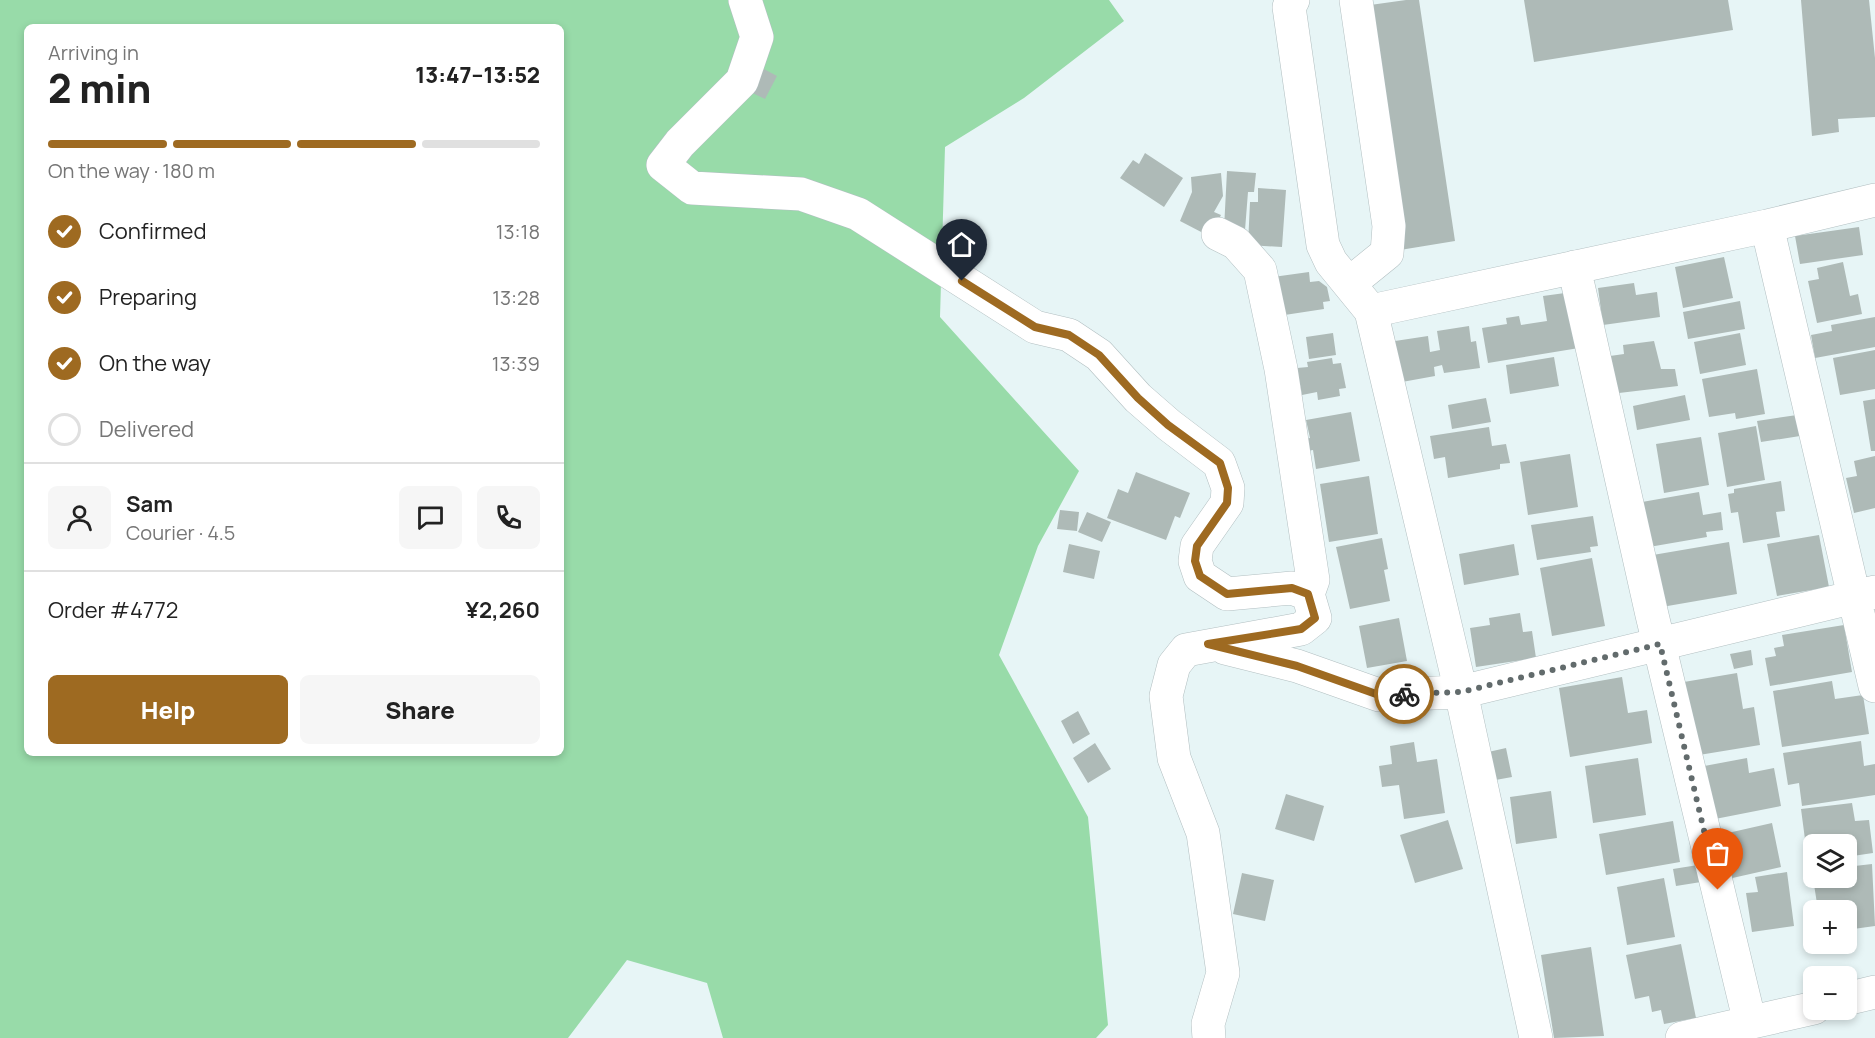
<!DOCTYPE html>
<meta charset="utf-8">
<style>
:root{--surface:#fff;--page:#f6f6f6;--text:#222;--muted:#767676;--line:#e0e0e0;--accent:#9e6a21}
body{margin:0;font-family:Manrope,sans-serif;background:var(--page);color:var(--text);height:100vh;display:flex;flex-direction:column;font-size:22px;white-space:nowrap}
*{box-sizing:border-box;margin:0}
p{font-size:20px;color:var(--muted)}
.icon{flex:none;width:33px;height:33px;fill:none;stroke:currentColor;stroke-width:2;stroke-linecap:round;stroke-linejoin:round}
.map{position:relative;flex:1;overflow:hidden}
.details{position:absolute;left:24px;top:24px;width:540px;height:732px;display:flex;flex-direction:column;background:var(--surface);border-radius:9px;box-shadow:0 3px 9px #0003}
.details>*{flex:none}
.fabs{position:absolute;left:1803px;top:834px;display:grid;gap:12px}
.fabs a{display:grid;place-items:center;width:54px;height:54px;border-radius:9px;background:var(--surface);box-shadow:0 3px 9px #0003;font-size:30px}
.pin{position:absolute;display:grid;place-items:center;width:51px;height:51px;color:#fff;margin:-62px -26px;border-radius:50% 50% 50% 0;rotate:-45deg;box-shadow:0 0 6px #0007}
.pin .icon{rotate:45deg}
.courier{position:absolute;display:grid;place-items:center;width:60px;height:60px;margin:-30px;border:4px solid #9e6a21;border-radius:50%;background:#fff;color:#222;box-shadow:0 2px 8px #0007}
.overview em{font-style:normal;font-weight:800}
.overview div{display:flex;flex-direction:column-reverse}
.overview{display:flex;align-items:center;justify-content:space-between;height:102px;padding:0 24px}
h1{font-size:39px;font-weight:800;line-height:45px}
.bar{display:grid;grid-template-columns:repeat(4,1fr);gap:9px 6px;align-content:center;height:72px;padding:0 24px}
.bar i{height:8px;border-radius:4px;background:var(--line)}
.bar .active{background:var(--accent)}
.bar p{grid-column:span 4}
.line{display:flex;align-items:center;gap:15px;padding:0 24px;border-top:2px solid var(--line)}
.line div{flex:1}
.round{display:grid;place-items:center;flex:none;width:63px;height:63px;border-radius:9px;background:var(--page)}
ol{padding:0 24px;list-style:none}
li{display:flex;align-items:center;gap:18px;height:66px}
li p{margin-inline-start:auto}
li .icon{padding:6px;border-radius:50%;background:var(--accent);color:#fff;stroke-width:4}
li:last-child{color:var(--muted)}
li i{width:33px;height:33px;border:3px solid var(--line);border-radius:50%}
.button{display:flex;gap:12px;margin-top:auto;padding:12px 24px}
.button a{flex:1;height:69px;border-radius:9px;background:var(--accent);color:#fff;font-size:24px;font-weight:800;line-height:69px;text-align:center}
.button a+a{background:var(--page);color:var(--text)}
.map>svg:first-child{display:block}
.green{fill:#98dba9;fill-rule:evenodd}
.building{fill:#aebab7}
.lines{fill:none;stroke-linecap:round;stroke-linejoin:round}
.minor-casing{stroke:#b2bfc1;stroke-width:34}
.minor{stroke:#fff;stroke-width:33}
.done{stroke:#626b6c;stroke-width:6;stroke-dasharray:0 10.8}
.route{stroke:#9e6a21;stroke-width:8}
</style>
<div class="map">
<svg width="1875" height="1038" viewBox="0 0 1875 1038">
<rect width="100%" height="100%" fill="#e7f5f6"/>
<path class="green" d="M0,0H1109L1124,21L1024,98L945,147L940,317L1079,471L1038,546L999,655L1088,817L1108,1025L1096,1038H723L707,983L627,960L568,1038H0ZM27,27H561V753H27Z"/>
<path class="building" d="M1406,0H1419L1455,241L1400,250L1363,6Z
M1524,0H1728L1733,30L1534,62Z
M1801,0H1869L1875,58V117L1838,119L1839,132L1812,136Z
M758,66L777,76L765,99L746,90Z
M1145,153L1183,178L1164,207L1120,178L1133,160L1139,164Z
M1227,171L1256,173L1254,192H1248L1245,230L1224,229Z
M1221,173L1223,196L1214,212L1221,215L1216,225L1205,234L1180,221L1192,192L1191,177Z
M1258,188L1286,190L1282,247L1248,245L1250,202H1258Z
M1859,227L1863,255L1800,264L1795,236Z
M1724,257L1733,298L1683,308L1675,267Z
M1843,262L1850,296L1858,294L1862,314L1817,323L1808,281L1819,279L1817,268Z
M1309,272L1310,282L1319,281L1327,287L1330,301L1323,302L1324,309L1278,316L1273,277Z
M1634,283L1636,295L1657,292L1660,317L1603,325L1598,288Z
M1565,293L1579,348L1488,363L1482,328L1507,324L1506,318L1519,316L1521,325L1547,321L1543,296Z
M1740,301L1745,329L1688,339L1683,312Z
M1875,317V347L1815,358L1811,335L1832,331L1831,325Z
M1469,326L1471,342L1476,341L1480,368L1444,373L1442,365L1434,367L1435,376L1402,382L1395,341L1428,336L1430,352L1440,350L1437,331Z
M1333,333L1336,355L1309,359L1306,337Z
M1740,333L1746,365L1700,374L1694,342Z
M1654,341L1661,369H1675L1678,386L1619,393L1610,356L1624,354L1623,345Z
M1875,350V389L1840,395L1833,358Z
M1554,357L1559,386L1510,394L1506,365Z
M1332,358L1333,364L1341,363L1346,388L1339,389L1340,396L1318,400L1317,392L1302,395L1297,368L1308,367L1307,362Z
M1757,369L1765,414L1736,419L1735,413L1709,417L1702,379Z
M1685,395L1690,420L1637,430L1633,406Z
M1486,398L1491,422L1452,429L1448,405Z
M1875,399V451H1871L1863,401Z
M1351,412L1360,461L1316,469L1313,450L1307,451L1305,439L1310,438L1306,420Z
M1797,415L1800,436L1761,442L1757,421Z
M1756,426L1765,480L1727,487L1718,433Z
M1489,427L1492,446L1506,444L1510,463L1500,464V469L1448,478L1445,457L1434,459L1430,436Z
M1701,437L1709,485L1664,493L1656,444Z
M1570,454L1578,507L1528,515L1520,462Z
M1875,456V508L1854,513L1846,478L1857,476L1854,461Z
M1136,472L1190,493L1180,518L1175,516L1166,540L1107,518L1118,489L1128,493Z
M1369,476L1378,534L1329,542L1320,484Z
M1781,481L1785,511L1776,512L1780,537L1743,543L1738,512L1731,513L1728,494L1734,493V489Z
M1699,492L1703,515L1721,512L1723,530L1706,532L1707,537L1649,547L1642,502Z
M1060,510L1079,512L1077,531L1057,529Z
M1087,512L1111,522L1102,542L1078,532Z
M1593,516L1598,546L1590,547L1591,552L1537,560L1531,525Z
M1819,535L1829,587L1777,596L1767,544Z
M1382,538L1388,569L1384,570L1390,601L1350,609L1336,547Z
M1729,542L1737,594L1656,608L1647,556Z
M1069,544L1100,551L1094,579L1063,572Z
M1514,544L1519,575L1464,585L1459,554Z
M1592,558L1605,626L1552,636L1540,568Z
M1520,613L1523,632L1532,631L1536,658L1476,667L1470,628L1490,625L1489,618Z
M1399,618L1407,661L1367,668L1359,626Z
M1844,625L1852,672L1770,686L1765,658L1776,656L1774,648L1784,646L1782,635Z
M1751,650L1753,665L1734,669L1730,654Z
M1737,673L1743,709L1754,707L1760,745L1699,755L1678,683Z
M1622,677L1628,713L1647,710L1652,743L1570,757L1559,688Z
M1832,681L1835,699L1863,695L1869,734L1782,747L1773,691Z
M1078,711L1090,734L1073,744L1061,721Z
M1861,741L1864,766L1875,764V795L1802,806L1799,783L1788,785L1783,753Z
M1414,742L1417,762L1437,759L1445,813L1404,819L1399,785L1382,787L1379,766L1392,764L1390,746Z
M1095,743L1111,769L1088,783L1073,758Z
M1506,748L1512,777L1490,781L1484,753Z
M1638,758L1646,815L1593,823L1585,766Z
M1747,758L1749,773L1774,768L1781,806L1710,820L1699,767Z
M1551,791L1557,838L1516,844L1510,797Z
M1286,794L1324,806L1314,841L1275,829Z
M1852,803L1855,821L1869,820L1873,853L1846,857V844H1814V861L1808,862L1801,809Z
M1448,820L1463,869L1415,883L1400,835Z
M1673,821L1680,862L1606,875L1599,834Z
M1772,823L1781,867L1728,879L1719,835Z
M1872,864L1875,926L1846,930V910H1818L1813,878H1846V867Z
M1698,865L1701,882L1676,886L1673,869Z
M1787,872L1794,926L1752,932L1746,893L1758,892L1755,877Z
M1242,873L1274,880L1265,921L1233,914Z
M1664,878L1675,937L1627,945L1617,887Z
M1681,944L1696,1018L1664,1024L1661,1010L1652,1012L1649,996L1635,999L1626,955Z
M1591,947L1604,1036L1554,1038L1541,955Z"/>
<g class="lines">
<g class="minor-casing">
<path id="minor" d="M745,0L757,37L742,81L680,143L663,165L692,188L801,194L858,214L1035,327L1069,335L1099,355L1138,398L1169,425L1219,463L1228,488L1227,503L1197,546L1195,561L1200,576L1227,594L1292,588L1308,594L1315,618L1301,629L1186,650L1174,665L1166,696L1174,758L1203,833L1223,973L1208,1024L1209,1038
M1293,0L1289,7L1323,245L1331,262L1371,311
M1767,226L1875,686
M1218,234L1236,243L1260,270L1281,369L1313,580L1308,594
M1574,267L1652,615L1750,1023
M1350,283L1387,253L1389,226L1356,0
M1225,648L1297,666L1379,695L1461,692L1875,592
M1846,999L1875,992
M1536,1038L1461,692L1371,311L1767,226L1875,200
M1682,1038L1814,1008"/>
</g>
<use href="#minor" class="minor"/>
</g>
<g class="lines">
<path class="done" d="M1404,694L1461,692L1660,644L1718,890"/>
<path class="route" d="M962,281L1035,327L1069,335L1099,355L1138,398L1168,425L1220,463L1228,488L1227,503L1197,546L1195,561L1200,576L1227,594L1292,588L1308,594L1315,618L1301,629L1208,644L1297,666L1379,695L1404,694"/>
</g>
</svg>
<div class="fabs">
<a><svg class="icon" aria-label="layers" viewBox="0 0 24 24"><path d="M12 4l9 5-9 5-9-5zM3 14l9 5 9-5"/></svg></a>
<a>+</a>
<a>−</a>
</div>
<div class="pin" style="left:1718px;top:890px;background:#ea580c"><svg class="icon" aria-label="bag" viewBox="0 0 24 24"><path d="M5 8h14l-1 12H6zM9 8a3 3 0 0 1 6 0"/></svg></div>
<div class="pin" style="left:962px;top:281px;background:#1f2937"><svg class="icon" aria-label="home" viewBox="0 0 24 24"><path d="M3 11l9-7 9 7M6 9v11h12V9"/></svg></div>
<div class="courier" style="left:1404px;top:694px"><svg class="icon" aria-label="bike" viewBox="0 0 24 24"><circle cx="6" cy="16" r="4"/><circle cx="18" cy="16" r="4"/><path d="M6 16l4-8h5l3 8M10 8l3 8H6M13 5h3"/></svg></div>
<section class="details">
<div class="overview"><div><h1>2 min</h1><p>Arriving in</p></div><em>13:47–13:52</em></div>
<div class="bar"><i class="active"></i><i class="active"></i><i class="active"></i><i></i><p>On the way · 180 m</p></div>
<ol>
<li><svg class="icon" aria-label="check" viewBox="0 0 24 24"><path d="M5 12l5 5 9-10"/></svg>Confirmed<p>13:18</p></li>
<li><svg class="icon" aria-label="check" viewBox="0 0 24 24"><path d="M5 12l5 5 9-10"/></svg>Preparing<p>13:28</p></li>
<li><svg class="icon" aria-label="check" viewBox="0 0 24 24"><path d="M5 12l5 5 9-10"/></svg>On the way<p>13:39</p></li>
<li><i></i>Delivered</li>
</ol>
<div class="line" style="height:108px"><a class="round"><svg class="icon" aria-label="person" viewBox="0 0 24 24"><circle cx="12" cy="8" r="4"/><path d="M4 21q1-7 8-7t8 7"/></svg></a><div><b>Sam</b><p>Courier · 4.5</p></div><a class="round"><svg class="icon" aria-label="chat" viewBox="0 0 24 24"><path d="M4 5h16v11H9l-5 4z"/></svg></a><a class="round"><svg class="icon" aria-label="phone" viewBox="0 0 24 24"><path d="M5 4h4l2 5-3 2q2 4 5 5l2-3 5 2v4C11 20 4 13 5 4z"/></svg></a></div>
<div class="line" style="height:78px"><div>Order #4772</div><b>¥2,260</b></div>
<div class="button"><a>Help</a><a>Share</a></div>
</section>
</div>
